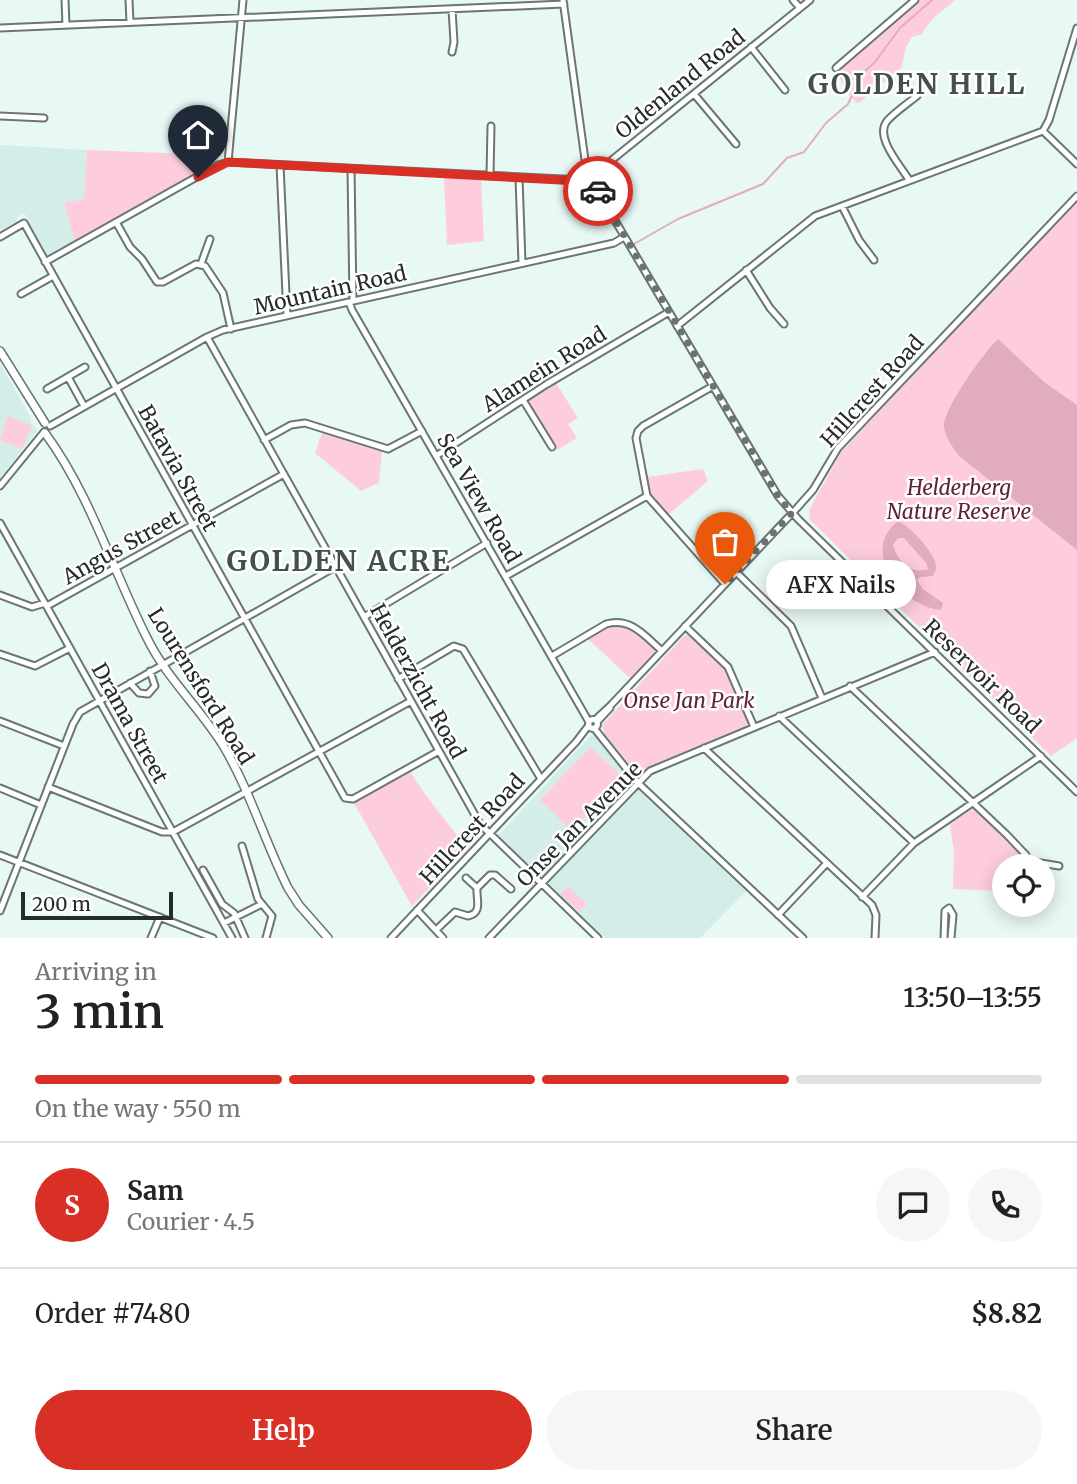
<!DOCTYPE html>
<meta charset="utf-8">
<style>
:root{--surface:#fff;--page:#f6f6f6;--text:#222;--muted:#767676;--line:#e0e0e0;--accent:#d93025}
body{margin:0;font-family:Merriweather,serif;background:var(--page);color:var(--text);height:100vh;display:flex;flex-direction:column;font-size:26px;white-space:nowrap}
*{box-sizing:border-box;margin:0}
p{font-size:23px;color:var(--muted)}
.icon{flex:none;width:38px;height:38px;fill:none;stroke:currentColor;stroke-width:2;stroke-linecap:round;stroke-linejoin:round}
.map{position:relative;height:938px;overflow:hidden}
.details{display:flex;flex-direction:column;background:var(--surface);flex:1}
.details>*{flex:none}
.controls{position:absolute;left:992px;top:854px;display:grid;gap:14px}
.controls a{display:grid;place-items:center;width:63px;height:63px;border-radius:50%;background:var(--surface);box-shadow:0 4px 18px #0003;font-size:35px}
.scale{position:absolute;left:21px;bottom:18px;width:152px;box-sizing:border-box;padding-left:7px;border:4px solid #262c2b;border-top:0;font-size:19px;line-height:24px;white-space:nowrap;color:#262c2b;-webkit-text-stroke:5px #fff;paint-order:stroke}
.pin{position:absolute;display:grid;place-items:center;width:60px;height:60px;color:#fff;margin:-72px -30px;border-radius:50% 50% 50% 0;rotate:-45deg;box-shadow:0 0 7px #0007}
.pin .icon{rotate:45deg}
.courier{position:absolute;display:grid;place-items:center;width:70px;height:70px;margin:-35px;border:5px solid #d93025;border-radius:50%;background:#fff;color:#222;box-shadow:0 2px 9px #0007}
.bubble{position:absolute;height:49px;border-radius:24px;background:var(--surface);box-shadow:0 4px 18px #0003;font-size:23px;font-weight:600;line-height:49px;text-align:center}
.headline em{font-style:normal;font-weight:600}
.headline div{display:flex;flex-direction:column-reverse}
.headline{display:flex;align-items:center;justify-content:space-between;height:119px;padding:0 35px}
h1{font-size:46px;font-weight:600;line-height:52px}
.bar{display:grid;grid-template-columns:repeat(4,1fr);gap:10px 7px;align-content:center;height:84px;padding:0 35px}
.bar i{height:9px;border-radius:5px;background:var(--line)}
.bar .current{background:var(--accent)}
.bar p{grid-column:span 4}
.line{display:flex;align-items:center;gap:18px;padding:0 35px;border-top:2px solid var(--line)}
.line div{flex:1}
.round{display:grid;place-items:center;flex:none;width:74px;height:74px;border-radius:37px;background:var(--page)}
.primary-button{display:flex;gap:14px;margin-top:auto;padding:14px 35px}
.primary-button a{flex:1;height:80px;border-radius:42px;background:var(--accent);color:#fff;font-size:28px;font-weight:600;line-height:80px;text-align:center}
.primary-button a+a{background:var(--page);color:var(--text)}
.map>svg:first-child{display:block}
.built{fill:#d4ede9}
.green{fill:#fdcdde}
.water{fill:#e2acbf;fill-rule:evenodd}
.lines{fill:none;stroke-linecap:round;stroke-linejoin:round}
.stream{stroke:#e2acbf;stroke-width:2}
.minor-casing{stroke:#697774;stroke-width:9}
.tertiary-casing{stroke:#697774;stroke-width:10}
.minor{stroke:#fff;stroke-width:5}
.tertiary{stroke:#fff;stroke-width:7}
.done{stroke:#6a7372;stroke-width:7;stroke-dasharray:0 12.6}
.route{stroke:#d93025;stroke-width:9}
.labels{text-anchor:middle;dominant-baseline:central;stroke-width:5;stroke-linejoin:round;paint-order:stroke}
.street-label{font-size:21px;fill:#262c2b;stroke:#fff}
.park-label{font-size:21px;font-style:italic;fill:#60213d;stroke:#fff}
.district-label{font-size:28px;font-weight:bold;letter-spacing:2px;fill:#43504e;stroke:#fff}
</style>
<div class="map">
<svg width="1077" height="938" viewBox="0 0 1077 938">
<rect width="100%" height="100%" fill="#e8f8f5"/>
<path class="built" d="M0,145L87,150L84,199L64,204L75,240L47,255L24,213L17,217V221L0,230Z
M0,363L31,418L30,421L38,430L0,478Z
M594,732L638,790L746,891L700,938H606L498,836Z"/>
<path class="green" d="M915,0H955C941,13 931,17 922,34L912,37L906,47L902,67L858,104L845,90L836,68Z
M87,150L217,155L219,161L75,241L64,203L84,199Z
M444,177L481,179L484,241L447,245Z
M1077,200V738L1051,756L810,520L809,510L841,452Z
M556,383L578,418L568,424L577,438L557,450L556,444L549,438L529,402L531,398Z
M8,416L32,426L22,449L0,440Z
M323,430L382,451L379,483L361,491L315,453Z
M703,469L708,481L667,516L650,494L647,477Z
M610,625C630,623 643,636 655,650L653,656L631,679L587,638Z
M688,635L693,636L726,668L748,720L747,726L638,775L605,735L602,725L684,636Z
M590,747L623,777L572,831L540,800Z
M410,771C426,799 449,822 466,849L412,906L354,803Z
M973,809H977L1022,853L1025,866H1004V891L953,889L954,853L950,824Z
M568,886L587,904L579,912L560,894Z"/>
<path class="water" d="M998,339L1044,382L1077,405V550L958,455C952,446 944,436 944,425C945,407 984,352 998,339Z
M898,521C910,526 934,552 936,565C937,570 935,571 933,576L920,577L917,580L923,589L943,603L941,610C902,607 859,550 898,521ZM898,538H904L926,563L928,569C909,575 898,561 893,545Z"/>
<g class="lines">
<path class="stream" d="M634,244L678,219L763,184L787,158L804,152L826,123L848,104L862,74L875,62L900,28L932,0"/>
<g class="minor-casing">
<path id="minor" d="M65,0L66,25
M129,0L130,22
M563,0L586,167L594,185L778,496L798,519L1077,792
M793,0L800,8
M452,9L454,42L452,52
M0,28L564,4
M751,47L785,90
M836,68L915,0
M694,94L736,144
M0,116L44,118
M1043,131L1077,164
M228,162L243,0
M280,165L287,316
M351,169L353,301
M490,176L491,126
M519,178L522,263
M909,180C901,166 874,137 887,121C895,112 907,104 917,96
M842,206L859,240L874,260
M116,222L130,247L142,259L157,282H163L196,264L205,266L223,293L231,329
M0,237L24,223L345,798L353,799L439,751
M45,262L218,165L228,162L583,180L597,172L810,0
M201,264L210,239
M746,270L770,308L784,324
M21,294L53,276
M349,302L352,310L589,722
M677,326L815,216L1043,131L1049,120L1077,28
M207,337L480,824L598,938
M68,377L84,406
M713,386L643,426L638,431L636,438L647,496L725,584
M47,389L85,367
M523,400L552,447
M50,426L207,337L223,330L614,243L624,237
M264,440L291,425L305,423L388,449L422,431
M436,456L547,384L669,312
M0,486L44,432
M0,523L232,938
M736,572L791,626L822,698
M506,576L647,496
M0,595L32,607L45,603
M47,606L284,474
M364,617L487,543
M685,626L728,667L754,727
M0,654L35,666L70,648
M552,656L606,624C631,617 645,636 662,651
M398,679L454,646L463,649L541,779
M130,683L139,693L148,694L155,686L150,671
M850,686L1007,835L1026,855L1028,866
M779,716L914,843
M588.5 724a4.5 4.5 0 1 1 9 0a4.5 4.5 0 1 1-9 0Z
M595,720L611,705L797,508L813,490L838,448L1077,196
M0,721L64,746
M597,722L610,708
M594,728L637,782L803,938
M704,748L872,905L876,915L875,938
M48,787L162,832H173L411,701
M0,788L41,805
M242,846L258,899L272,916L266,938
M0,855L213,938
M1029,861L1059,866
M203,870L222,904L234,913L245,938
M466,878L477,888
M862,897L914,843L1041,756
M417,910L443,938
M0,911L73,724L80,712L335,567
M778,915L826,864
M224,923L262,904
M436,930L455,912L468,916C483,913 476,899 477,888L490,875H495L511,889
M151,938L160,917
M391,938L576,742L589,725
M489,938L650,771L935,652
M944,938L945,911L949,908L953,915L951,938"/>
</g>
<g class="tertiary-casing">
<path id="tertiary" d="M0,351L45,423
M45,433C90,494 113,571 147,638C167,679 201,709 224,747C250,791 265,842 288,888L299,905L328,938"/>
</g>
<use href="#minor" class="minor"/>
<use href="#tertiary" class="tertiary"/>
</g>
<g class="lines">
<path class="done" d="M598,191L778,496L792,513L725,584"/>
<path class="route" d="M198,177L228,162L579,181L590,176L598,191"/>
</g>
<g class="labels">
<g class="street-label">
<text transform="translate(680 84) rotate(-39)">Oldenland Road</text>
<text transform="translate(330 290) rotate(-13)">Mountain Road</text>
<text transform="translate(544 369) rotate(-32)">Alamein Road</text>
<text transform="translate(872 391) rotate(-48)">Hillcrest Road</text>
<text transform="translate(178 468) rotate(61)">Batavia Street</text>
<text transform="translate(479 498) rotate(60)">Sea View Road</text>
<text transform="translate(121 547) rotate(-29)">Angus Street</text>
<text transform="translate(982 676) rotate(44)">Reservoir Road</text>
<text transform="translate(418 681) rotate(61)">Helderzicht Road</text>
<text transform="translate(201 686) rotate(58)">Lourensford Road</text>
<text transform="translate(130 723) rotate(61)">Drama Street</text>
<text transform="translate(579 824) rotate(-45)">Onse Jan Avenue</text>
<text transform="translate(472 829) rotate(-47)">Hillcrest Road</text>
</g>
<g class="park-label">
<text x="959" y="487">Helderberg<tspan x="959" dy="24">Nature Reserve</tspan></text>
<text x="689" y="700">Onse Jan Park</text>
</g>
<g class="district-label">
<text x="917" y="84">GOLDEN HILL</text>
<text x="339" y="561">GOLDEN ACRE</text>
</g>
</g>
</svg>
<div class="controls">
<a><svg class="icon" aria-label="locate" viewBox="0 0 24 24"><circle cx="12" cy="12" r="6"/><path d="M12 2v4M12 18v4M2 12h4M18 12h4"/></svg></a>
</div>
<div class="scale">200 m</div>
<div class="pin" style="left:725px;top:584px;background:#ea580c"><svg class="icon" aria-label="bag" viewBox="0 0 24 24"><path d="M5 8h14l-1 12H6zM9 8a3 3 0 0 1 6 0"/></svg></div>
<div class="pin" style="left:198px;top:177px;background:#1f2937"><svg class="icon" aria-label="home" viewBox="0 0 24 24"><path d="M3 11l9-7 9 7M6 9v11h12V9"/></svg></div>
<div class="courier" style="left:598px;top:191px"><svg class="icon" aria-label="car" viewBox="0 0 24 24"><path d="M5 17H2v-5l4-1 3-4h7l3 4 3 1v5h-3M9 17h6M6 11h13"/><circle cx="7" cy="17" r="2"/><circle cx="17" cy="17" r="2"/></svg></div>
<div class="bubble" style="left:766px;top:560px;width:150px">AFX Nails</div>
</div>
<section class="details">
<div class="headline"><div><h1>3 min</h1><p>Arriving in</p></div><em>13:50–13:55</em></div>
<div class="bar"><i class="current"></i><i class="current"></i><i class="current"></i><i></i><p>On the way · 550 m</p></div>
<div class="line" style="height:126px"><b class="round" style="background:var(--accent);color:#fff">S</b><div><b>Sam</b><p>Courier · 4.5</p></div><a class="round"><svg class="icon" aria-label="chat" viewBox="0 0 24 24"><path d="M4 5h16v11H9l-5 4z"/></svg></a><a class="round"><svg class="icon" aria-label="phone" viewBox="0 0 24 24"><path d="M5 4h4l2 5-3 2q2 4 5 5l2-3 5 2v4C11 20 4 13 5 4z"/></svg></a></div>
<div class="line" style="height:91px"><div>Order #7480</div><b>$8.82</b></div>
<div class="primary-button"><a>Help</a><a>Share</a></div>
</section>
